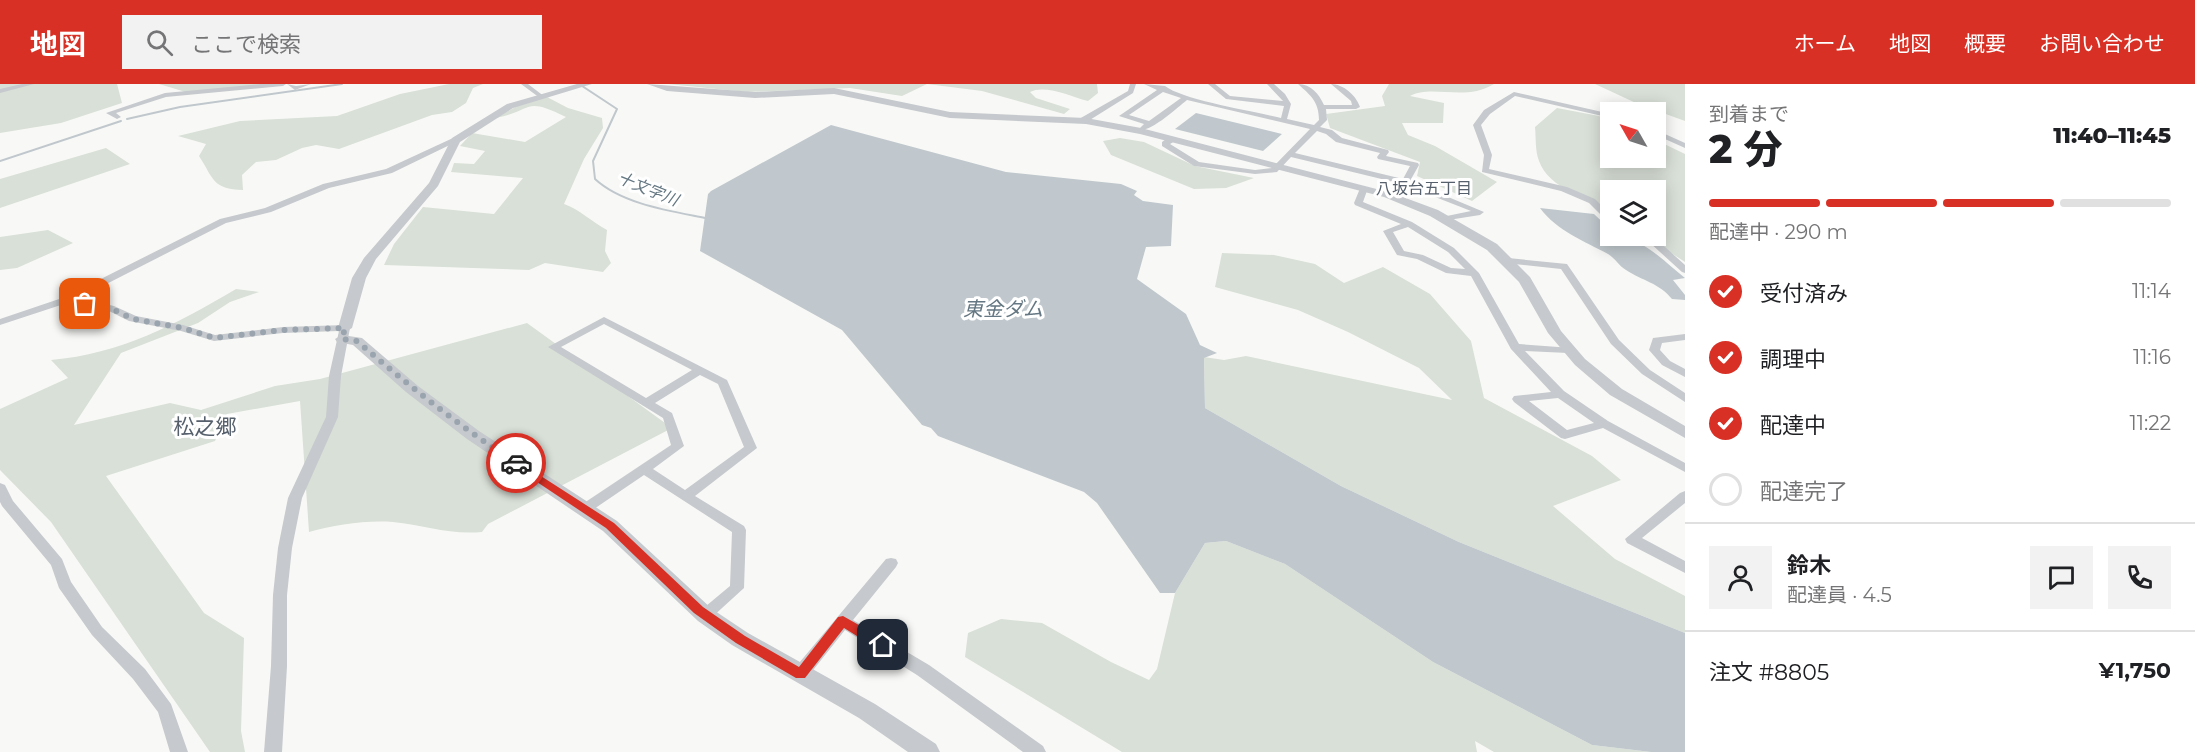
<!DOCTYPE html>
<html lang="ja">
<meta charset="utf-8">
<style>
:root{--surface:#fff;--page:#f2f2f2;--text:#202124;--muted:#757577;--line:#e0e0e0;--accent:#d93025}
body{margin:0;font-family:Montserrat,"Noto Sans JP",sans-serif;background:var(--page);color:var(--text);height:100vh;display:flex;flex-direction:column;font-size:22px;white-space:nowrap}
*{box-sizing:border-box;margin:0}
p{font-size:20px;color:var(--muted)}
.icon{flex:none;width:33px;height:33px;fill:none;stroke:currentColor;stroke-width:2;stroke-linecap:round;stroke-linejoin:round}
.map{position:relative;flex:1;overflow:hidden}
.sheet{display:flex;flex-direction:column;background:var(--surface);width:510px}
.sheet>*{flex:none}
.needle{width:39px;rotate:309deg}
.tools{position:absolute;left:1600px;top:18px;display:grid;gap:12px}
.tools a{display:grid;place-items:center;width:66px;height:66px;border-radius:0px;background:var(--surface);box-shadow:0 3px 15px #0003;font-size:30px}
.pin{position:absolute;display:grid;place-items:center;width:51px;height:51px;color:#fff;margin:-26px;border-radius:12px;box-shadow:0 3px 9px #0006}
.courier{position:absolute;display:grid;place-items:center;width:60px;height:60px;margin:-30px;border:4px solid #d93025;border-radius:50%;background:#fff;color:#222;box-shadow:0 2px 8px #0007}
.overview em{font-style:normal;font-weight:800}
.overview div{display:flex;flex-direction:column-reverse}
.overview{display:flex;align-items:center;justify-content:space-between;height:102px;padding:0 24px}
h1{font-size:39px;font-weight:800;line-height:45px}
.bar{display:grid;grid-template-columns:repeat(4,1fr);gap:9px 6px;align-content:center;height:72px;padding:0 24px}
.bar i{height:8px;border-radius:4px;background:var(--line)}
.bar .on{background:var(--accent)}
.bar p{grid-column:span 4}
.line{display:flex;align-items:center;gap:15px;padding:0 24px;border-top:2px solid var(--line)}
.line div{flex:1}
.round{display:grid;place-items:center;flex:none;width:63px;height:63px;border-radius:0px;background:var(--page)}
ol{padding:0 24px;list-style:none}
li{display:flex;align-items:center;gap:18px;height:66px}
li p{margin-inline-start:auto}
li .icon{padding:6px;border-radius:50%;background:var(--accent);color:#fff;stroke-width:4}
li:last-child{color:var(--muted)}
li i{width:33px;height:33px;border:3px solid var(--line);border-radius:50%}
header{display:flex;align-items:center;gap:36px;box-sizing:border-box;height:84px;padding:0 30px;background:var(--accent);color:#fff}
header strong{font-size:28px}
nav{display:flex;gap:33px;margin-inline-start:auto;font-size:21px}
.search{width:420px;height:54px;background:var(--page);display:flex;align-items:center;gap:15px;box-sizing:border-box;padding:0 21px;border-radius:0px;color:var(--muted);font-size:22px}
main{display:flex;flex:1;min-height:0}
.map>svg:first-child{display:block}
.green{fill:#d9e0d7}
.water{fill:#c0c8cd}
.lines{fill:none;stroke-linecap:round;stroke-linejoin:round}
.stream{stroke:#c0c8cd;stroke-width:2}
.minor{fill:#c6c9cd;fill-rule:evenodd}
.tertiary{fill:#c6c9cd;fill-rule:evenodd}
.route{fill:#d93025}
.done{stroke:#9aa4ae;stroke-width:6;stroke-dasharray:0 10.8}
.labels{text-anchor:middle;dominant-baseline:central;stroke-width:6;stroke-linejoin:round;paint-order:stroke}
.far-neighbourhood-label{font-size:16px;fill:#56606c;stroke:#fff}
.far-water-label{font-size:16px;font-style:italic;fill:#647782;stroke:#fff}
.water-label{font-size:20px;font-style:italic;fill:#647782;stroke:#fff}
.quarter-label{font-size:21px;fill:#56606c;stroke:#fff}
</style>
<header>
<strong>地図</strong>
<div class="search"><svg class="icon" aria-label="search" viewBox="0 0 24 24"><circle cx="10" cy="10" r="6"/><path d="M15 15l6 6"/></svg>ここで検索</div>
<nav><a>ホーム</a><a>地図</a><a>概要</a><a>お問い合わせ</a></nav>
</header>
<main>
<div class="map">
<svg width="1685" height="668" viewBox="0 0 1685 668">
<rect width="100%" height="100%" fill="#f8f9f6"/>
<path class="green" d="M0,0H117L122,19L61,39L0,49Z
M159,0H271L189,9Z
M449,0H483L473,4L466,19L452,28L432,31L339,65L316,61L302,64L276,76L256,78L242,91L243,106C212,105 214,95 199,72L206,60L178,52L240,37L337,32L400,10Z
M668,0H1097L1098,9L1088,17C1072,13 1045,0 1030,8L1036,14L1070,25L1064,30L982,7L927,0L902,12L850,4L747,8Z
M1389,0H1494C1465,18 1432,0 1410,12L1444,19L1443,39H1402L1408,51L1435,62L1497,98L1472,117L1417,92L1420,78L1330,44L1326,30L1385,22L1382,12Z
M1595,0H1685V37L1638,20Z
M547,13L568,24L602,34L603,44L584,75L564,120C579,125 592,138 607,146L605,167L611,179L603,188L545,179L529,186L384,181L394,160L423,123L494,130L523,94L451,88L454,79L474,80L485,67L460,62L472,49L525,58L566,33C523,12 535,26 496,34L517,22Z
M1557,24L1599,32L1611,37V74H1656V56L1685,70V178L1645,152H1656V106H1611V129C1588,114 1549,105 1539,77C1535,67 1536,53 1535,43Z
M1120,54L1144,58L1195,82L1254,94L1226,104L1194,105L1111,71L1103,57Z
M106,64L130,80L0,124V95Z
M48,146L73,159L17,184L0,186V153Z
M1222,169L1274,171L1315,180L1344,199L1383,183L1430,210L1471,257L1484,314L1592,372L1621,396L1553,422L1615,475L1685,512V549L1459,458L1341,402L1205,324L1204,273L1224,276L1246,272L1452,316L1419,284L1348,248L1298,226L1215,203Z
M236,205L259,208L230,218L198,239L121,269L74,341L170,319L201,326L275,302L320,295L527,239L672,344L488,440L482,448C449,451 424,441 393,438C365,436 335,441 309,448L300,317L227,330L215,357L106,392L204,529L244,554L241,647L245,668H210L51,438L0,386V325L68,294L51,276C120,270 177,240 236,205Z
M1226,457L1285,480L1433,578L1592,661L1651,668H1494L1475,657L1477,668H1122L965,573L968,549L1001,535L1042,539L1111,578L1149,596L1157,585L1175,509L1205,459Z"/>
<path class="water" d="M1196,29L1282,50L1263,67L1175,45Z
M831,41L1006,88L1121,100L1137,107L1134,111L1143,117L1173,121L1171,162L1146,163L1137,195L1186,230L1200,261L1217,269L1204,274L1205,324L1341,402L1459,458L1685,549V668H1651L1592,661L1433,578L1285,480L1226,457L1205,459L1175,509H1160L1097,419L1084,408L938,352L931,344L922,341L842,246L700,167L708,110L711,107Z
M1540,124L1594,130L1611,146V152C1642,152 1662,176 1685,194L1673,196L1685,211V216L1672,215C1659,199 1643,197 1626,186C1619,182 1615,174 1608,170C1584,157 1557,147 1540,124Z"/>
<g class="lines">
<path class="stream" d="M579,0L617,25L593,77L595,95C622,120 670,127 705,134
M127,35L180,23L342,0
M0,77L121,37"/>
<path class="minor" d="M22,0H34L0,9V5Z
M261,0H286L283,2L166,13L116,29L121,33L117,35L106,29L165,9Z
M287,0L296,2L311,0L295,6Z
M521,0H528L545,13L540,14Z
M1130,0H1136L1133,9L1085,39H1079V35L1128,7Z
M1144,0L1165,2C1183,16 1253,27 1281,34L1284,22L1226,15L1208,0H1215L1230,12L1283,17L1267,0H1274L1285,10L1291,20L1287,35L1314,41L1319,36C1319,17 1310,11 1298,0C1311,0 1319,10 1324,21H1352L1351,17L1331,0C1343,0 1356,11 1360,23L1356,25H1326L1327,36L1320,43L1332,46L1342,54L1388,66L1389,68L1386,72L1418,79L1419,81L1410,97L1484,128L1480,131L1442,137V133L1471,127L1402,100L1291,73L1277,88L1255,90L1194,82L1162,62V58L1169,53H1175V57L1170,60L1199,78L1255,86L1272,84L1310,45L1187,16C1177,24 1153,46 1141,46L1140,44L1144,40L1119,32L1157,6ZM1163,8L1181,14L1149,37L1129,31ZM1317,47L1326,50L1336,58L1380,69L1377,73L1378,75L1410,82L1403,95L1295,69Z
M1514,8L1611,30V34L1515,12L1490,30L1481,41L1492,71L1489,85L1567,103L1595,115L1611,131V139L1608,138L1589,119L1561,107L1482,88L1484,71L1473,41L1484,26Z
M1656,46L1685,59V64L1656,51Z
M453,54L460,56L392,89L329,104L271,128L226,139L79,214L114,222L136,232L183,241L215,251L283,243L345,241L350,244L341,292L338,333L302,414L292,464L287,511V582L282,668H264L271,582L273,511L278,464L288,414L326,333L329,292L339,247L283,249L214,257L181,247L129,237L107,226L70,218L0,241V235L65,213L220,135L265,124L323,100L386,85Z
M1361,102L1368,104L1363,118L1412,138L1454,164L1479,189L1519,260L1572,264L1573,266L1572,268L1568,269L1525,267L1564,307L1608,337L1685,379V388L1603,344L1565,355L1561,354L1514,318L1512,315L1514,312L1551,308L1511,265L1471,192L1446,189L1417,175L1397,171L1383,147L1401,140L1355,121L1354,119ZM1408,143L1448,168L1465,185L1451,184L1423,171L1404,167L1393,148ZM1558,314L1594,339L1567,346L1529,317Z
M1638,152H1649L1655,154L1685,181V189L1682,188L1649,158Z
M1508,174L1567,180L1619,256L1650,286L1685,309V318L1642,290L1611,260L1561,185L1505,179L1503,177Z
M604,233L727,296L757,364L695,412L744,442L746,446L744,504L710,535L705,537L700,535L697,531L700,527L730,502L732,448L644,391L591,427H581L579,424L581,421L671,361L663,334L548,263ZM604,240L692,286L646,314L561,263ZM700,291L718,300L744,363L685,406L653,385L684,362L672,329L655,319Z
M1685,250V256L1662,259L1660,266L1670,277L1685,285V293L1662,281L1649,266L1653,254Z
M0,399L5,401L13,417L62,475L71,498L102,543L145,585L171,620L188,668H170L158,628L133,595L92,551L59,504L51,481L2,422L0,418Z
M1685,407V419L1642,454L1685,477V489L1627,459L1625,455L1680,409Z
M891,474L896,475L898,479L896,483L853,536L929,581L1043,662L1046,668H1023L917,591L845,546L806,595L800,597L794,595L792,590L794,585L886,475Z"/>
<path class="tertiary" d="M577,0H592L513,24L460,58L438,102L376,175L366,194L352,244L345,248L340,247L338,244L352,194L364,174L429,99L452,54L507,20Z
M647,0L755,8L834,4L950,28L1086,34L1141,44L1392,109L1438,126L1497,160L1530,193L1561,247L1585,275L1622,305L1685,342V354L1610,311L1575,281L1548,249L1519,198L1487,166L1430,132L1384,113L1140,50L1086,40L950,34L834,10L755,14L667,7Z
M342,251L362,254L418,302L479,347L617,437L712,525L748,549L875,620L936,660L940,668H908L859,634L732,561L698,537L603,447L467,355L406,308L353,261L337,258L335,255Z"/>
</g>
<path class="route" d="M516,376L614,439L703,523L745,552L799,583L838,533L843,532L887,557L889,561L887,565H878L844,544L805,594H796L736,559L694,529L606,444L513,382V377Z"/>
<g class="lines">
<path class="done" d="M85,220L110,224L133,235L183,244L214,254L283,246L345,244L342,255L357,257C408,301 459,342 516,379"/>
</g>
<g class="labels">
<g class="far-neighbourhood-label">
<text x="1424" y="104">八坂台五丁目</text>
</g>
<g class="far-water-label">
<text transform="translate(648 105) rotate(22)">十文字川</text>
</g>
<g class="water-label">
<text x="1003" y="225">東金ダム</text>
</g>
<g class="quarter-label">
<text x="205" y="342">松之郷</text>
</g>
</g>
</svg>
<div class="tools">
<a><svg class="needle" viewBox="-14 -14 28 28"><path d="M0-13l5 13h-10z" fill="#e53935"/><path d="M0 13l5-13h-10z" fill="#757577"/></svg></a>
<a><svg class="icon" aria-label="layers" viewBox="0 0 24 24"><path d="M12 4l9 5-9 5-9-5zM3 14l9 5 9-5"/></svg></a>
</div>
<div class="pin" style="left:85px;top:220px;background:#ea580c"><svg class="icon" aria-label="bag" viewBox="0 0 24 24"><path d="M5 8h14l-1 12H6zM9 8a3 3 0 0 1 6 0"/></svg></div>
<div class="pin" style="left:883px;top:561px;background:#1f2937"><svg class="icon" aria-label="home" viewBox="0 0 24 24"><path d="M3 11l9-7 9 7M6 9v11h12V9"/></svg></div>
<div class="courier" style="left:516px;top:379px"><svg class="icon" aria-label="car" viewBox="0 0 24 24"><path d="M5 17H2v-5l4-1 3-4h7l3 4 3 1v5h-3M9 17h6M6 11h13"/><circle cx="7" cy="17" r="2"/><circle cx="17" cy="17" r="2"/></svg></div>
</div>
<section class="sheet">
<div class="overview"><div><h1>2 分</h1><p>到着まで</p></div><em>11:40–11:45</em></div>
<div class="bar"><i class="on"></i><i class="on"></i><i class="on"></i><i></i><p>配達中 · 290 m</p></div>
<ol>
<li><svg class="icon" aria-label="check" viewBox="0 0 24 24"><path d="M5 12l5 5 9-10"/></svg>受付済み<p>11:14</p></li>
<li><svg class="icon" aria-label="check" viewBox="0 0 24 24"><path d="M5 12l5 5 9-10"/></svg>調理中<p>11:16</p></li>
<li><svg class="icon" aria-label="check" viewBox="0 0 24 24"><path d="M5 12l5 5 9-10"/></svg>配達中<p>11:22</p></li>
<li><i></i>配達完了</li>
</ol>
<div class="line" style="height:108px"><a class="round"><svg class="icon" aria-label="person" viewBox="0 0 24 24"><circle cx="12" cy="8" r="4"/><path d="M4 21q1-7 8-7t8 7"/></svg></a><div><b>鈴木</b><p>配達員 · 4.5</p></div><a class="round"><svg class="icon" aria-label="chat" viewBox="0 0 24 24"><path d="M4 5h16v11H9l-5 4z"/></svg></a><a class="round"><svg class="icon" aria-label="phone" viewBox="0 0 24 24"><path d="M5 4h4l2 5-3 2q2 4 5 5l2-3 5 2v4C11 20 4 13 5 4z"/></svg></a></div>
<div class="line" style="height:78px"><div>注文 #8805</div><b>¥1,750</b></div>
</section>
</main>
